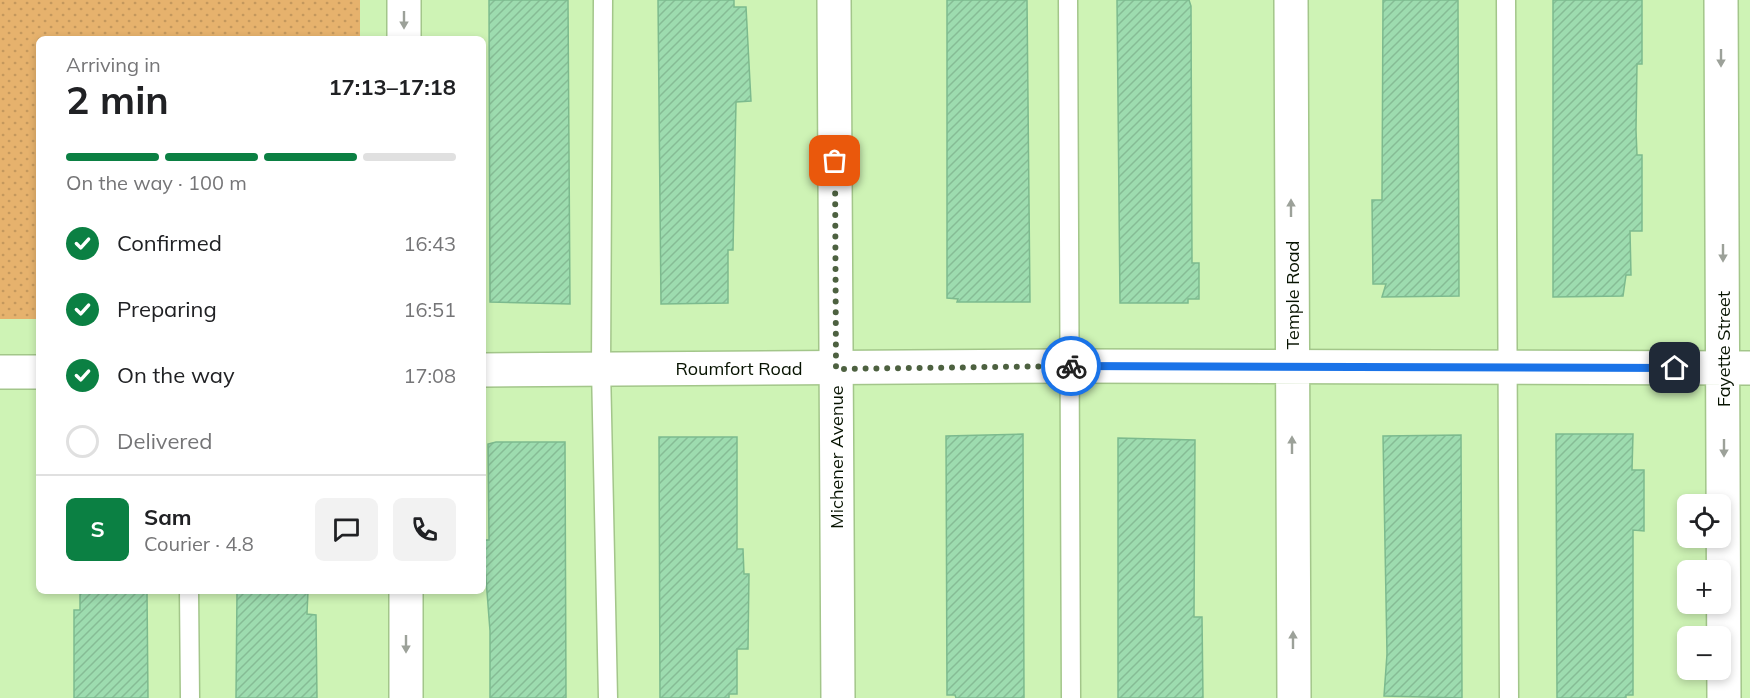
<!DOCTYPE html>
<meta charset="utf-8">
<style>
:root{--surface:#fff;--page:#f2f2f2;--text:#202124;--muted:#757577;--line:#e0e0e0;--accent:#0b8043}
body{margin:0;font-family:Mulish,sans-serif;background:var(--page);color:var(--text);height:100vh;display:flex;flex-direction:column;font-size:22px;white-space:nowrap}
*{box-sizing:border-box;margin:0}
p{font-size:20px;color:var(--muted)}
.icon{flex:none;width:33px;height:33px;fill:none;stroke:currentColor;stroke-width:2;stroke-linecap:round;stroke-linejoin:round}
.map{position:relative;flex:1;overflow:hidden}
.panel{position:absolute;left:36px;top:36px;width:450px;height:558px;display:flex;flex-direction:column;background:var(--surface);border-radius:9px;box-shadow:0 3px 9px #0003}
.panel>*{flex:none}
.buttons{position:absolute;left:1677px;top:494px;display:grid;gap:12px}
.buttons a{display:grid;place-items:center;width:54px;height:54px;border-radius:9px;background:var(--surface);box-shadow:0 3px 9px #0003;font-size:30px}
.pin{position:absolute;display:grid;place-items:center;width:51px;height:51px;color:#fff;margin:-26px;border-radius:12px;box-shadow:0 3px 9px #0006}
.courier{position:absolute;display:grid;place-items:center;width:60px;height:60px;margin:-30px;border:4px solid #1a73e8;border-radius:50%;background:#fff;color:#222;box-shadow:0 2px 8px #0007}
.overview em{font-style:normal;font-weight:700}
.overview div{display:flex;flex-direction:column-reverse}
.overview{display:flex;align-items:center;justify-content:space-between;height:102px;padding:0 30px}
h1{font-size:39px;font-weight:700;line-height:45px}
.bar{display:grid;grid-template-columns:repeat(4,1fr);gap:9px 6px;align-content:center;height:72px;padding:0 30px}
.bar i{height:8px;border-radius:4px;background:var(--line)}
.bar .current{background:var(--accent)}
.bar p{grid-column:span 4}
.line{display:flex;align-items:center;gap:15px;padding:0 30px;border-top:2px solid var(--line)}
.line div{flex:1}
.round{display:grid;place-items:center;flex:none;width:63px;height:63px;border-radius:9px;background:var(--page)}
ol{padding:0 30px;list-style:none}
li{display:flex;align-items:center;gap:18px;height:66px}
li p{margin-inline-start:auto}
li .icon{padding:6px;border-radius:50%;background:var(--accent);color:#fff;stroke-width:4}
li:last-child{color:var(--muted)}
li i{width:33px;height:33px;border:3px solid var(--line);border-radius:50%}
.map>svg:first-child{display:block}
.park{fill:url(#park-dots)}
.building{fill:url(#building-hatch);stroke:#7cba8e;stroke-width:1.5}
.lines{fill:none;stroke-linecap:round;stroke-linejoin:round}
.lane-casing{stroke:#a3c68a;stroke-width:21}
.street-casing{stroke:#a3c68a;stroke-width:36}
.secondary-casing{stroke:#a3c68a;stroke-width:36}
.lane{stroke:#fff;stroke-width:18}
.street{stroke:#fff;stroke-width:33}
.secondary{stroke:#fff;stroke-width:33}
.oneway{fill:#9ca199}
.done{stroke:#4d6140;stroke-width:6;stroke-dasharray:0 10.8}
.route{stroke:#1a73e8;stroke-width:8}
.labels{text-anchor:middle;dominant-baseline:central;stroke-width:4.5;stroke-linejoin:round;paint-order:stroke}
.street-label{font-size:18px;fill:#071301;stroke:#fff}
</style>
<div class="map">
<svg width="1750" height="698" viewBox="0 0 1750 698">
<defs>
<pattern id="park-dots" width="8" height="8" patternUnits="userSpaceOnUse" patternTransform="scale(1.5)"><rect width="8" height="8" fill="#e6b26d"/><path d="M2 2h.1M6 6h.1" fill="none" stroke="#c4985d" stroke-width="1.8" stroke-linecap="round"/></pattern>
<pattern id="building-hatch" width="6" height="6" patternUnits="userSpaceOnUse" patternTransform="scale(1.5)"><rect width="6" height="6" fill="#9ddcaf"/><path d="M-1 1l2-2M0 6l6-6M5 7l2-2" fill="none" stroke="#86bc95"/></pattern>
</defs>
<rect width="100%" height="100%" fill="#cef3b5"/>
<path class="park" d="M0,0H360V39H39V319H0Z"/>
<path class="building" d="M489,0H568L570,304L490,302Z
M658,0H734V7H746L751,101L736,102L733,250H728V303L661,304Z
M947,0H1027L1030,302H957L958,299L947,298Z
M1117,0H1189L1191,6L1192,263H1199V299H1188V303H1120Z
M1383,0H1458L1459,296L1382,297L1386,284H1373L1372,200H1382Z
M1553,0H1642V64H1637L1636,130L1637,155H1642V231H1630L1631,275H1626L1623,296L1553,297Z
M1023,434L1024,698H956L955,695H947L946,436Z
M1556,434H1633L1632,470H1644V531L1633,530V695H1626V698H1557Z
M1461,435L1462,698L1384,696L1387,654L1383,436Z
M659,437H737V549H743L744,574H749L748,649H737V694H729V698H660Z
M1118,438L1195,440L1194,617H1202L1203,698H1118Z
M496,442H565L566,698H490V631L483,540H489L488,444Z
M80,591H147L148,698H74V610H80Z
M237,591H308L307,614L316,615L317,698H236Z"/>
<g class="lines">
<g class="lane-casing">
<path id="lane" d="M603,0L601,368L608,698
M1068,0L1071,698
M1506,0L1509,698
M189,591L190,698"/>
</g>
<g class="street-casing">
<path id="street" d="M404,0V39
M1291,0L1294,698
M1721,0L1724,698
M483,370L1070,366L1750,368
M0,372H39
M406,591V698"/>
</g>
<g class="secondary-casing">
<path id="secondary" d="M834,0L838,698"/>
</g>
<use href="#lane" class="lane"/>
<use href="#street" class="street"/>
<use href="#secondary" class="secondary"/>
</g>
<defs><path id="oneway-solid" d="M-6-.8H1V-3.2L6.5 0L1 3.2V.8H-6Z" transform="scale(1.5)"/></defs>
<g class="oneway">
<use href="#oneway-solid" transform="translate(404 20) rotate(90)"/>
<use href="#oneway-solid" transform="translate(1721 58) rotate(90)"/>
<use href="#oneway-solid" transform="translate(1291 208) rotate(-90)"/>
<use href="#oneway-solid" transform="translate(1723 253) rotate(90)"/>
<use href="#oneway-solid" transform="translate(1292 445) rotate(-90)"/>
<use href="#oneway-solid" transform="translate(1724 448) rotate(90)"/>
<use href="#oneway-solid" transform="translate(1293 640) rotate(-90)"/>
<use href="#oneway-solid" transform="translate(406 644) rotate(90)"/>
</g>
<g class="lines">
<path class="done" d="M835,161L836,369L1071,366"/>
<path class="route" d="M1071,366L1675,368"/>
</g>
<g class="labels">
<g class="street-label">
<text transform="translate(1292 295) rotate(-90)">Temple Road</text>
<text transform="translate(1723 349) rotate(-90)">Fayette Street</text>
<text x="739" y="368">Roumfort Road</text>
<text transform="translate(836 457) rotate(-90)">Michener Avenue</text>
</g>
</g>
</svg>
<div class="buttons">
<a><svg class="icon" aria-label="locate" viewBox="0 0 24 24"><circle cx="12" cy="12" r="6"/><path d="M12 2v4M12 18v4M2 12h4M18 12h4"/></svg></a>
<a>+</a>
<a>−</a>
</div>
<div class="pin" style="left:835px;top:161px;background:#ea580c"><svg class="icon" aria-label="bag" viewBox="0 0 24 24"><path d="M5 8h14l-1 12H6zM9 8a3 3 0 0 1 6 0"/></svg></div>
<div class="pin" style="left:1675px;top:368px;background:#1f2937"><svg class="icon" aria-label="home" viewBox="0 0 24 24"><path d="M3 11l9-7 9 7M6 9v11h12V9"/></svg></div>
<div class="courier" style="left:1071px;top:366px"><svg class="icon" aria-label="bike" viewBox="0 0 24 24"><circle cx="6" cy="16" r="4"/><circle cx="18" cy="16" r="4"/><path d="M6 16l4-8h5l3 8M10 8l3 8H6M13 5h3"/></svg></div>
<section class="panel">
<div class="overview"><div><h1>2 min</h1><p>Arriving in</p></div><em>17:13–17:18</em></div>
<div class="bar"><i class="current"></i><i class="current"></i><i class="current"></i><i></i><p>On the way · 100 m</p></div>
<ol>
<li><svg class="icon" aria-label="check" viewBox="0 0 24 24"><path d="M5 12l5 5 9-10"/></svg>Confirmed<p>16:43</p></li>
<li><svg class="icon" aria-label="check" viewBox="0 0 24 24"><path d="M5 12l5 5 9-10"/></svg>Preparing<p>16:51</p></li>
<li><svg class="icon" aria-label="check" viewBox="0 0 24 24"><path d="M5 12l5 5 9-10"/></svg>On the way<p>17:08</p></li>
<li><i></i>Delivered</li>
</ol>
<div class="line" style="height:108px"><b class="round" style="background:var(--accent);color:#fff">S</b><div><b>Sam</b><p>Courier · 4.8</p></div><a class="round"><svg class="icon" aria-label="chat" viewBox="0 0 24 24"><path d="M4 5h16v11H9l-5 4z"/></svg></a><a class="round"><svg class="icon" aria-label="phone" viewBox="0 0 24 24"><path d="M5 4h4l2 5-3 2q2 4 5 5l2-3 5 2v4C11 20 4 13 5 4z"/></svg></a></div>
</section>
</div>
